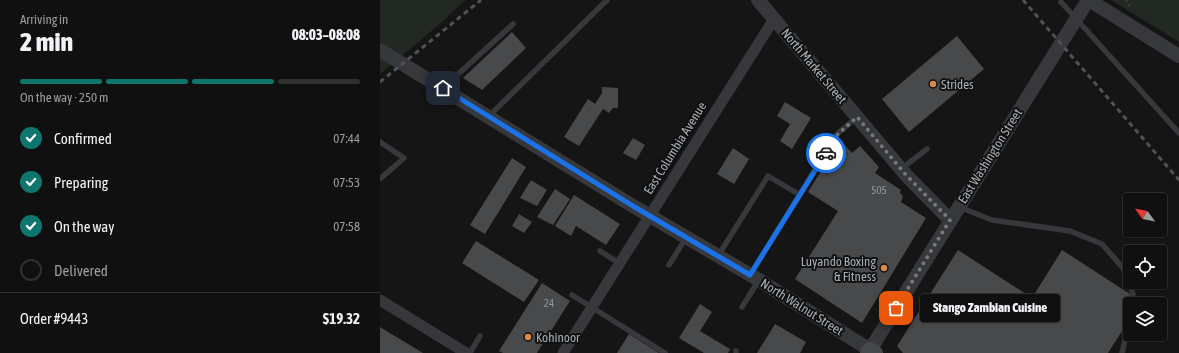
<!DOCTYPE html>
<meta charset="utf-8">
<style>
:root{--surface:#101010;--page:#191919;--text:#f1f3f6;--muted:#9c9d9f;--line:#303030;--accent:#0f766e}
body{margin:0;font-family:"Asap Condensed",sans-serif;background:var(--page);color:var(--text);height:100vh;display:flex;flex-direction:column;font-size:15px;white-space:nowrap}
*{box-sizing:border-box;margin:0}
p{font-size:13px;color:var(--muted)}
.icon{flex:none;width:22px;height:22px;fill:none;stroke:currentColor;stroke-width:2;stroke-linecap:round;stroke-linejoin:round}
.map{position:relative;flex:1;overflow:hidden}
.sheet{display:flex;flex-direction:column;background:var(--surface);width:380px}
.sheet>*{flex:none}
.needle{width:26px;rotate:302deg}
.fabs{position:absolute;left:743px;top:193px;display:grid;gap:8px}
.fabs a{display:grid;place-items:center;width:44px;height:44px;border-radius:4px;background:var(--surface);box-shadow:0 1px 3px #0004,0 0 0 1px var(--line);font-size:20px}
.pin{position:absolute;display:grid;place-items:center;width:34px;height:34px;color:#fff;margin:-17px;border-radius:8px;box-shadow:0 2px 6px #0006}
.courier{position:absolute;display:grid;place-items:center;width:40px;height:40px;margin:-20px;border:3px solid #1a73e8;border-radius:50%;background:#fff;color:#222;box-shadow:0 1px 5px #0007}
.bubble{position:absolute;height:28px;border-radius:4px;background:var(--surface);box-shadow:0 1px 3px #0004,0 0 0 1px var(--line);font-size:13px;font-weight:800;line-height:28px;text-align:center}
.head em{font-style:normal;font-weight:800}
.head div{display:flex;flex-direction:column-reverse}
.head{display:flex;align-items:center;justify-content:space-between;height:68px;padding:0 20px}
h1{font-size:26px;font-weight:800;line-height:30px}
.bar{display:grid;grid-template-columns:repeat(4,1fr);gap:6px 4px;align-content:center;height:48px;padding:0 20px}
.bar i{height:5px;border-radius:3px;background:var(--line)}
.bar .active{background:var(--accent)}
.bar p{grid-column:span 4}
.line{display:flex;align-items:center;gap:10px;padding:0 20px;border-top:1px solid var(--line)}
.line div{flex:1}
ol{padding:0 20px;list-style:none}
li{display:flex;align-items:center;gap:12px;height:44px}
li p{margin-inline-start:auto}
li .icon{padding:4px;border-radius:50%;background:var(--accent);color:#fff;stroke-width:4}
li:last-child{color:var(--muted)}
li i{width:22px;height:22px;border:2px solid var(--line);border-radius:50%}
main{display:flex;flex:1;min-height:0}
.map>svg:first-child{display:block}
.green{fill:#222822}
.building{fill:#47494b}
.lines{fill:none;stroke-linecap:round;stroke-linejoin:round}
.path{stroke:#3d3f42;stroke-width:2.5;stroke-dasharray:2 3;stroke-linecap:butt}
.service{stroke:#36383b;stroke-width:5.5}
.minor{stroke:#36383b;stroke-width:11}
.tertiary{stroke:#36383b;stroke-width:14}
.secondary{stroke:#45474b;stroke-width:16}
.rail{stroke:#505256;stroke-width:3;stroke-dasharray:5 4;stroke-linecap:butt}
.service-bridge{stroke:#36383b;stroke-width:5.5}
.done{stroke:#75797d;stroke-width:4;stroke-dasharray:0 7.2}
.route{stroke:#1a73e8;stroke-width:5}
.poi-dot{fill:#dc8947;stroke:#101011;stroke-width:1.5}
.labels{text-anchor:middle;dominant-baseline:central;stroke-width:4;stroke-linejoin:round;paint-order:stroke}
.number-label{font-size:11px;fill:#90969a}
.street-label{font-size:13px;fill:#a8afb5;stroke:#101011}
.poi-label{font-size:13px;fill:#a8afb5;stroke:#101011;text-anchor:start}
</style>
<main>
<section class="sheet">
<div class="head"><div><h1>2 min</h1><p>Arriving in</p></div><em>08:03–08:08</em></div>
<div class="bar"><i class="active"></i><i class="active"></i><i class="active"></i><i></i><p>On the way · 250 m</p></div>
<ol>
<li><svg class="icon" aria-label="check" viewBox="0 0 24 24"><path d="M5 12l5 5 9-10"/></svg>Confirmed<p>07:44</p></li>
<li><svg class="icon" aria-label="check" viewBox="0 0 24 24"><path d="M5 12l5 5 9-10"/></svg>Preparing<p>07:53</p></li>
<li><svg class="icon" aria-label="check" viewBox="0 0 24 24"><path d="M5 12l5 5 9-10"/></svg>On the way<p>07:58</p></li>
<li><i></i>Delivered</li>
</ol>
<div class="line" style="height:52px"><div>Order #9443</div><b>$19.32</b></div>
</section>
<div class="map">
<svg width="799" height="353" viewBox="0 0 799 353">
<rect width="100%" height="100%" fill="#151516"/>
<path class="green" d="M0,0H85L61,23L0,74Z
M731,0H799V42Z"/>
<path class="building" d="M132,32L146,48L102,90L83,78Z
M577,36L604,69L529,132L502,99Z
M222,87L238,88V108H233L229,113L223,109L199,146L184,137L208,99L215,104L222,93Z
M405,102L431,118L412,149L400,141L410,124L397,116Z
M253,138L265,145L256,160L243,153Z
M460,140L472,153L480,146L499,167L495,173L521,190L520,193L523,196L521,202L546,218L482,323L415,279L458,211L428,192Z
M353,148L369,159L354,184L337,174Z
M132,158L146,167L105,234L90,225Z
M151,180L167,190L157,206L140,198Z
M175,189L190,199L173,225L157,217Z
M194,195L240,224L226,245L196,226L191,236L175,226Z
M139,214L152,222L144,233L132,226Z
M96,241L159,280L144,302L82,263Z
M578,250L652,298L682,250L750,294L744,328L728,353H523L517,346Z
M162,283L190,301L157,353H123L119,351Z
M320,304L332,312L320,331L350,349L348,353H324L299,338Z
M395,324L426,342L420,353H377Z
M0,327L43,353H0Z
M249,334L279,353H237Z"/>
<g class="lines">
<path class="path" d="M746,0L750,8"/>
<path class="service" d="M709,33L799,133
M63,88L133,24
M109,116L227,0
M0,142L24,158L0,179
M521,169L547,149
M579,207L612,220L690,231L722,244L743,268L753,294L752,304
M220,251L239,263
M338,256L388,176L420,195
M289,265L306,238
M370,275L457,134L477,117
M192,295L285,353
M362,307L379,280
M90,353L100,336
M356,353V351
M742,353L750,319"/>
<path class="minor" d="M0,300L86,353
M183,353L394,19"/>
<path class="tertiary" d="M378,0L526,175L570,220
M709,0L799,56
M0,50L253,206L379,280L490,350L708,0"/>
<path class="secondary" d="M488,353L490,350L495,353"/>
<path class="rail" d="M643,0L799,180
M0,82L101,0"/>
<path class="service-bridge" d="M681,2L709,33"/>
</g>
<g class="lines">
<path class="done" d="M446,153L458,134L477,117L526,175L570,220L516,308"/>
<path class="route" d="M63,88L253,206L370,275L446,153"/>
</g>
<g class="poi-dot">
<circle cx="553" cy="84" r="4"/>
<circle cx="504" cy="268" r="4"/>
<circle cx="148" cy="337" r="4"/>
</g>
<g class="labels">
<g class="number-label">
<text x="499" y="190">505</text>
<text x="169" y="303">24</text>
</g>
<g class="street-label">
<text transform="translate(434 66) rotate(50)">North Market Street</text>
<text transform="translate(295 148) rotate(-58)">East Columbia Avenue</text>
<text transform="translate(610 156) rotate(-58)">East Washington Street</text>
<text transform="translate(422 307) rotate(32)">North Walnut Street</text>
</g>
<g class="poi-label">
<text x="561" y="84">Strides</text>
<text x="496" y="261" text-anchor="end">Luyando Boxing<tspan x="496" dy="15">&amp; Fitness</tspan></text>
<text x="156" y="337">Kohinoor</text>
</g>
</g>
</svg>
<div class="fabs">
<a><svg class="needle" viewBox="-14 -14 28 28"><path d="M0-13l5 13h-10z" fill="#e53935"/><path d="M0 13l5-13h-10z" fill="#9c9d9f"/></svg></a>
<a><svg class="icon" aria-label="locate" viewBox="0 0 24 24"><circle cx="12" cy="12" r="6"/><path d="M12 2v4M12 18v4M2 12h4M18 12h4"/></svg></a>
<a><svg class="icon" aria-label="layers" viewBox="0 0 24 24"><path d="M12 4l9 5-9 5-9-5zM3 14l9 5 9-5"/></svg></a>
</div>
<div class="pin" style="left:516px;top:308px;background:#ea580c"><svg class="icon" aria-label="bag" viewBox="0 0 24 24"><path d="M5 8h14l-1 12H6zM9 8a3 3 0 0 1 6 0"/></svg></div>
<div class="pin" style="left:63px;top:88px;background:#1f2937"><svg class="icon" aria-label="home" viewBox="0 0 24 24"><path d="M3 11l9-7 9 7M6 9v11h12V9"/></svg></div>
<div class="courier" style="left:446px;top:153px"><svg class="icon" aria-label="car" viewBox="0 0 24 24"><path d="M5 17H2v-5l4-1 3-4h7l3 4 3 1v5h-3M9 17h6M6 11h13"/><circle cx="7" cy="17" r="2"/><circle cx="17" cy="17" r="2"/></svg></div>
<div class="bubble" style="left:540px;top:294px;width:140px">Stango Zambian Cuisine</div>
</div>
</main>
